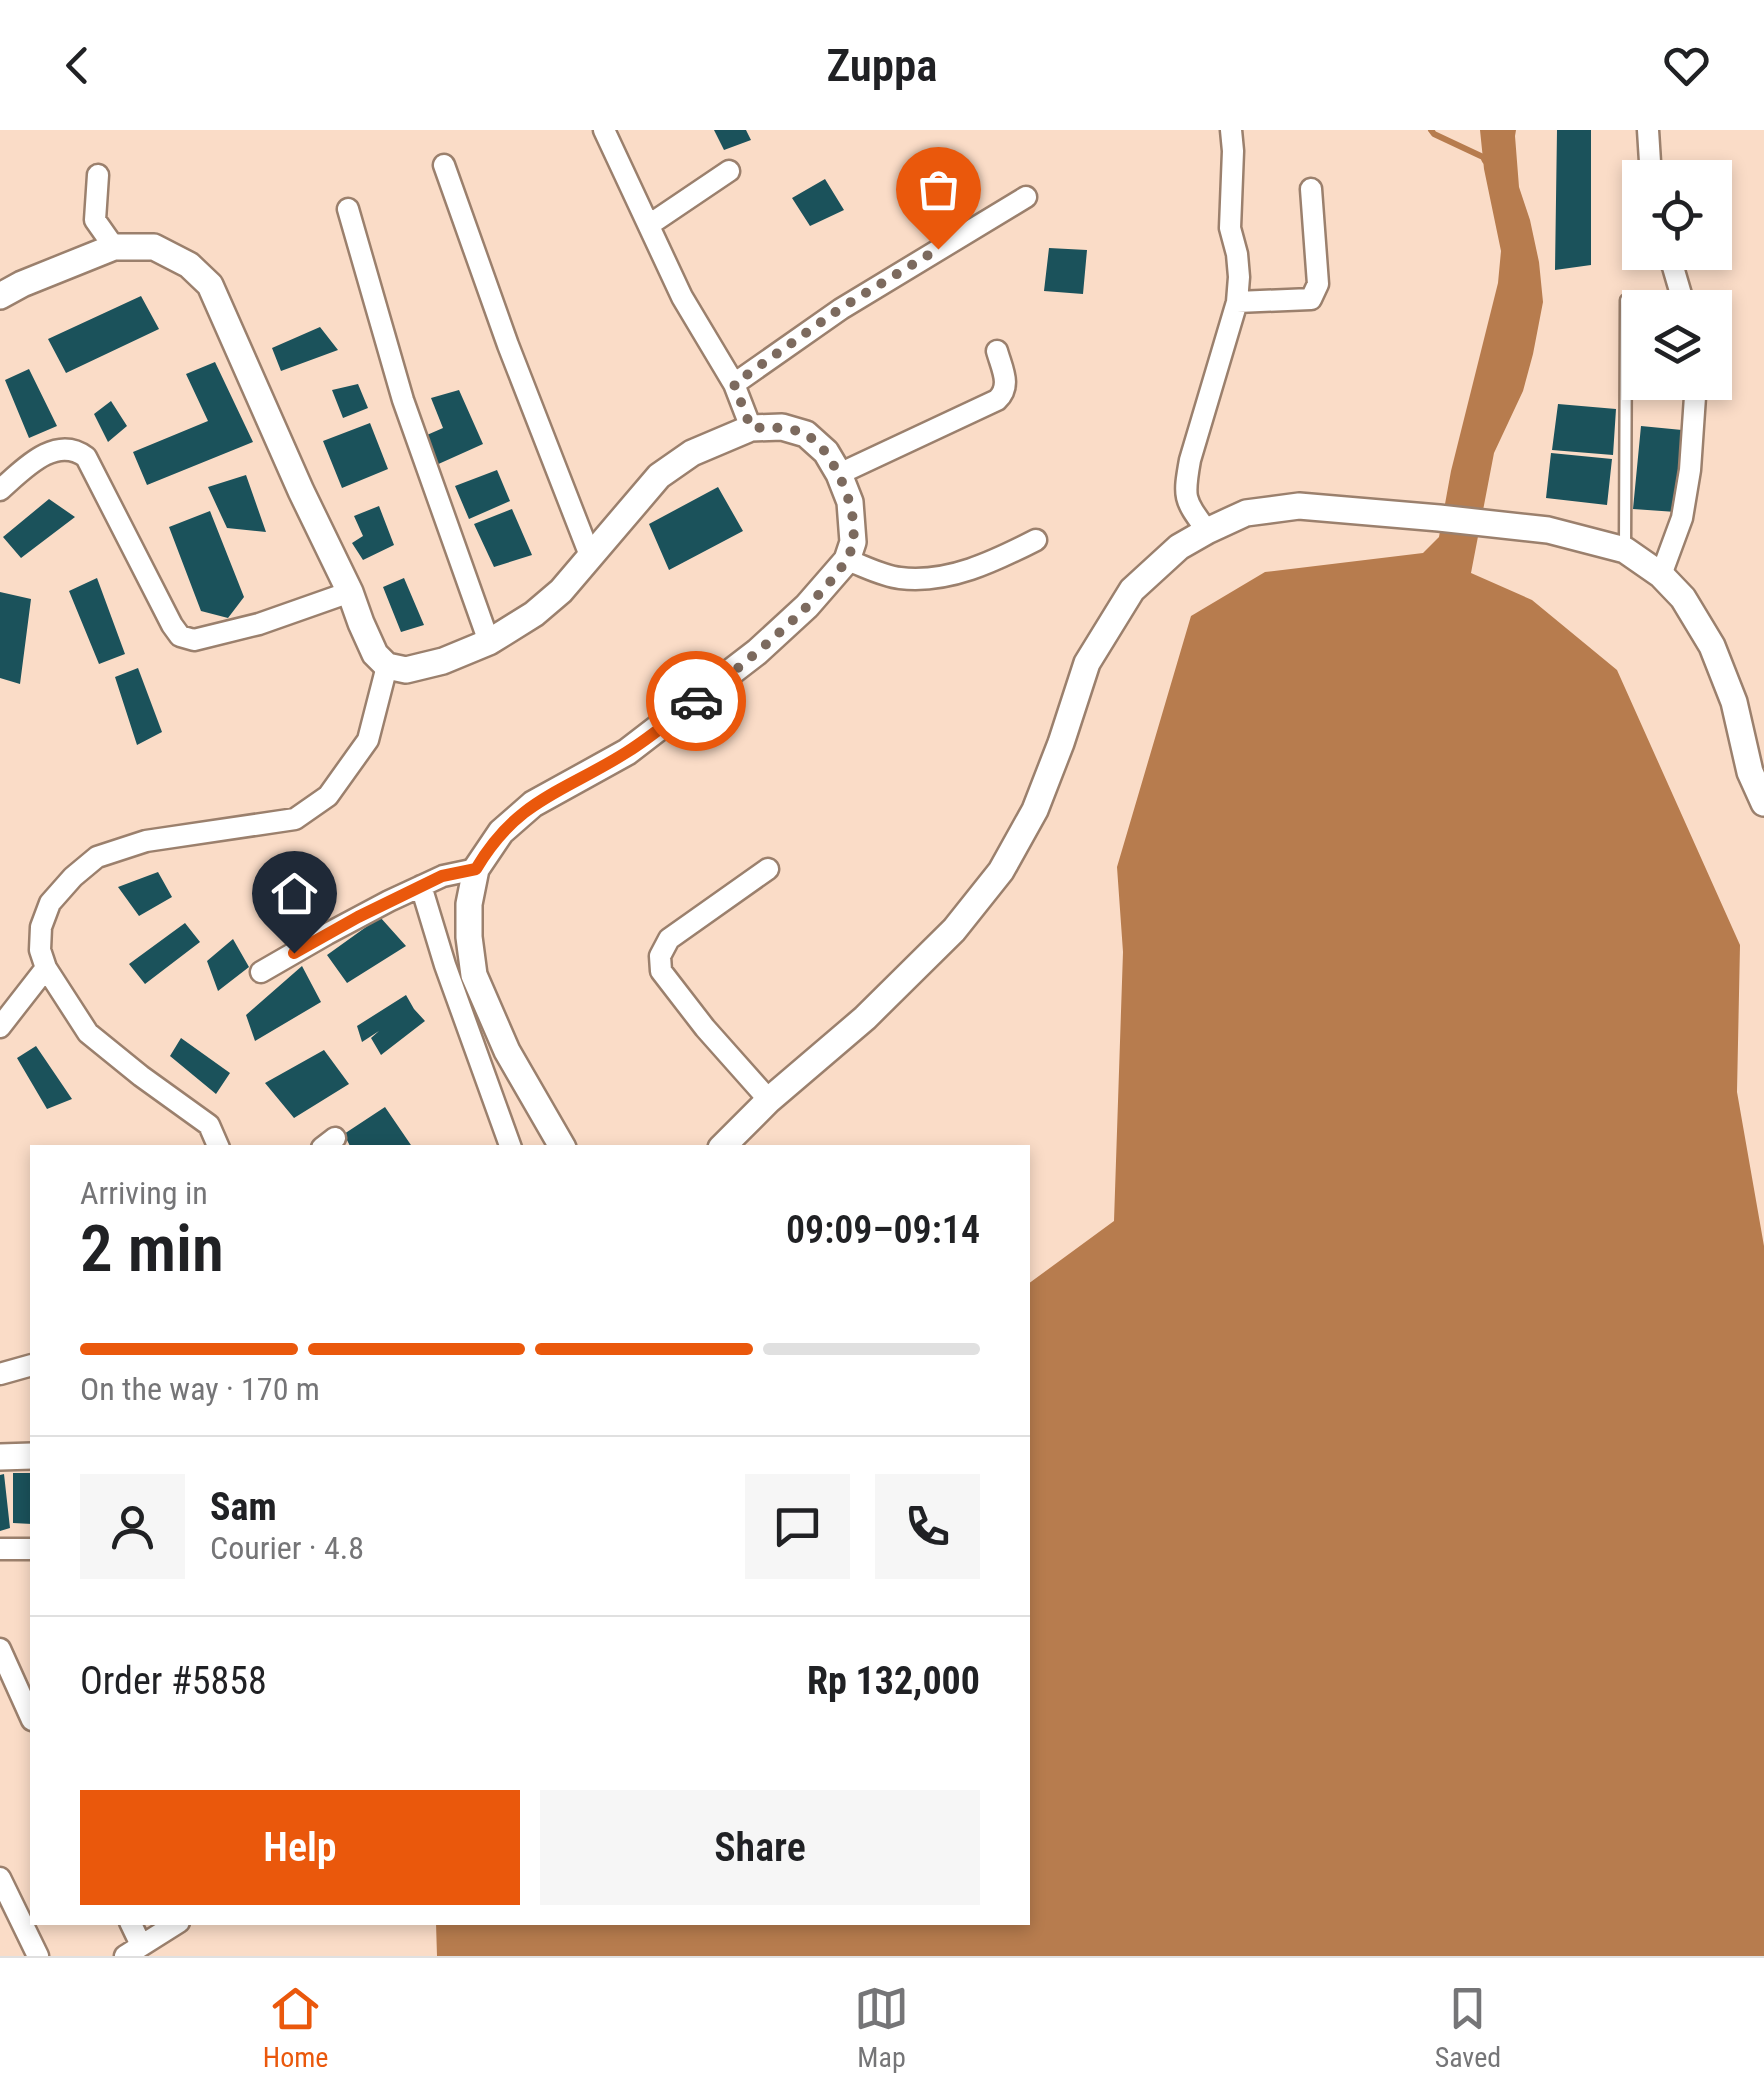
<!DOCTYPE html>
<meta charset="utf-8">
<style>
:root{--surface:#fff;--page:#f6f6f6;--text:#202124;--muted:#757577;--line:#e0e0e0;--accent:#ea580c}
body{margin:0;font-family:"Roboto Condensed",sans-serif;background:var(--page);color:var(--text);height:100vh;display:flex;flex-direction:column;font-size:38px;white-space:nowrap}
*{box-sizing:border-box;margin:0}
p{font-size:32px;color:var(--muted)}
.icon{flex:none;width:55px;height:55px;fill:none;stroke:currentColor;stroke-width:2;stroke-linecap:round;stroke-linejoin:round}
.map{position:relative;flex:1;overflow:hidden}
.drawer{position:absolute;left:30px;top:1015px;width:1000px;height:780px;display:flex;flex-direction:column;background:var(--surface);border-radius:0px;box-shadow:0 5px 15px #0003}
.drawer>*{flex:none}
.tools{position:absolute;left:1622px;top:30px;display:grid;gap:20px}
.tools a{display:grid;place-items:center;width:110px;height:110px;border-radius:0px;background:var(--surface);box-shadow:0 5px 15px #0003;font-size:50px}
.pin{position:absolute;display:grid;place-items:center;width:85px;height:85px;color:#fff;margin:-102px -42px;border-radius:50% 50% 50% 0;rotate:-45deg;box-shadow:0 0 10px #0007}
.pin .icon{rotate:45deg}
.courier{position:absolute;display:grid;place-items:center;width:100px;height:100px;margin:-50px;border:8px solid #ea580c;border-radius:50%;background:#fff;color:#222;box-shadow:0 2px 12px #0007}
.headline em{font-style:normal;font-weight:600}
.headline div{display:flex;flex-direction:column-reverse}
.headline{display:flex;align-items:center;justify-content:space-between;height:170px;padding:0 50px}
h1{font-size:65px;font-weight:600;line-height:75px}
.bar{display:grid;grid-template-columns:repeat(4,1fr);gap:15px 10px;align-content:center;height:120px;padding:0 50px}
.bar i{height:12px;border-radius:8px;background:var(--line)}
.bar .on{background:var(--accent)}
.bar p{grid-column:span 4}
.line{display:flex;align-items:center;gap:25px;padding:0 50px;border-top:2px solid var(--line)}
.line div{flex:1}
.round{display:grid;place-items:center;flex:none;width:105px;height:105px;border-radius:0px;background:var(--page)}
.action{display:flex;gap:20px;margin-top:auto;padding:20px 50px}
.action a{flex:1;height:115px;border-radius:0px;background:var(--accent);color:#fff;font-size:40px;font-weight:600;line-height:115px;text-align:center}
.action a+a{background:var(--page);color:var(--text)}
header{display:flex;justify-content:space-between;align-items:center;height:130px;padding:0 50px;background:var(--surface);font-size:45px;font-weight:600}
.menu{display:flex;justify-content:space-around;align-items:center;height:140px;border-top:2px solid var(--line);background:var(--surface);font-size:28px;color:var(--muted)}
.menu a{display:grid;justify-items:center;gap:5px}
.menu .on{color:var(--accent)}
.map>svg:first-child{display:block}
.water{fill:#b77c4e}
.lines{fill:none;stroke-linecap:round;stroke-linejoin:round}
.stream{stroke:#b77c4e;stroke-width:6}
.building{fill:#1b525b}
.service-casing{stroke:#9b806d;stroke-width:15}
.minor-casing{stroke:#9b806d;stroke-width:25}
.tertiary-casing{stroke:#9b806d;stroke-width:30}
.service{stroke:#fff;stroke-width:10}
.minor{stroke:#fff;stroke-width:20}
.tertiary{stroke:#fff;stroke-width:25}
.done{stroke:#7c6a5e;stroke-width:10;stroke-dasharray:0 18}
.route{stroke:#ea580c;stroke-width:12}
</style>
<header><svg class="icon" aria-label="back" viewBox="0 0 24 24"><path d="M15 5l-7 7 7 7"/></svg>Zuppa<svg class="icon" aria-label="heart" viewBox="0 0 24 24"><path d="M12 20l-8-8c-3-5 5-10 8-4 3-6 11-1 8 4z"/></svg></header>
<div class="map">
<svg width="1764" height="1826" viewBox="0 0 1764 1826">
<rect width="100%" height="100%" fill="#fadcc7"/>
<path class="water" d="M1480,0H1516L1515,6L1519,57L1530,90L1539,132L1543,172L1533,224L1523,261L1494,323L1471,443L1532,470L1617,540L1740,815L1737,962L1764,1116V1826H437L436,1793L1028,1792V1154L1114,1091L1123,822L1117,737L1191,486L1265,442L1423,423L1439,407L1451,341L1498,153L1501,121L1484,39Z"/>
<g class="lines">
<path class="stream" d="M1431,0L1434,4L1483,27L1485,31"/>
</g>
<path class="building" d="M714,0H746L751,10L724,20Z
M1557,0H1591V135L1555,140Z
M825,49L844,80L810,96L792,68Z
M1049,118L1087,120L1083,164L1044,161Z
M141,166L159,199L66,243L48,209Z
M320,197L338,220L281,241L272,218Z
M215,232L253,312L147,355L133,322L208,291L186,244Z
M29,239L57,296L29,308L5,250Z
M358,254L368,278L343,288L332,260Z
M459,260L483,314L434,336L420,308L443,298L431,268Z
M111,271L127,296L108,312L94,284Z
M1558,274L1616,279L1613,325L1552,320Z
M370,293L388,339L342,358L323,311Z
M1641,296L1682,300L1676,382L1633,379Z
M1551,323L1612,329L1607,375L1546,368Z
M497,340L510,371L469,389L455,356Z
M246,345L266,402L227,398L208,357Z
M718,357L743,401L669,440L649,394Z
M49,369L75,387L21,428L3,407Z
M379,376L394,415L363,430L352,413L363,406L354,386Z
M512,379L532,425L494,437L474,394Z
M210,381L244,467L228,488L201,481L169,397Z
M97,448L125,524L99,534L69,461Z
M404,448L424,495L401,502L383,457Z
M0,462L31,469L20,554L0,548Z
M138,538L162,602L137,615L115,547Z
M158,742L172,767L139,786L118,757Z
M308,755L313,780L283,786L275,762Z
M380,787L406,816L347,853L327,825Z
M185,793L200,812L145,854L129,834Z
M233,809L249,837L218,861L207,831Z
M302,836L321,872L255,911L246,885Z
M406,865L414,879L425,891L381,925L371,908L379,901L362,912L357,896Z
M181,908L230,943L216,964L170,926Z
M36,916L72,969L47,979L17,928Z
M324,920L349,954L294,988L265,953Z
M385,977L413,1018H351L344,1004Z
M13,1343H32V1394L13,1393Z
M4,1344L10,1398L0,1401V1345Z"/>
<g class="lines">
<g class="service-casing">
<path id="service" d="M1625,419L1626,170"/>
</g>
<g class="minor-casing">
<path id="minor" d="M604,0L682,167L734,254L751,298
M1648,0L1651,48
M444,35L508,215L591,428
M98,45L95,90L114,117
M348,79L403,270L489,512
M649,95L729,41
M1666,122L1673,137L1685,178
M1237,172L1311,169L1318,154L1311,59
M734,254L841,179L1026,67
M839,344L997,270C1012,256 1002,239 997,221
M0,360C23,340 55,304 86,327L172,495L180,506L194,510L259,494L350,462
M1207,401C1184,369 1183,369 1190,330L1237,172L1239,147L1237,124L1230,98L1233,21L1231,0
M847,430C864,436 882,446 900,448C948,454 995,431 1036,410
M1661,445L1682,388L1690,340L1696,252
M768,739L669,809L660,826L661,841L705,898L769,970
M421,756L445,835L511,1018
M261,842L327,804L389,771L443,746L476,739
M0,897L46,838
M219,1018L209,995L141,946L88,903L46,838L40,820L41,797L50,773L73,747L97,727L146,711L295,689L328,666L368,610L387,536
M322,1018L335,1008
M0,1244L32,1235
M0,1419H32
M0,1519L32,1590
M0,1748L38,1826
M130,1792L141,1815
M125,1826L179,1792"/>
</g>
<g class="tertiary-casing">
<path id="tertiary" d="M0,166L22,154L114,117H154L189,135L210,155L301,361L350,462L361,493L375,524L387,536L406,540L443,531L489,512L534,484L561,461L659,346L692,323L751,298L782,297L806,304L826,322L839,344L850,372L853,412L847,430L807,476L757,522L627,622L533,674L501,702L476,739L469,774V807L474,845L507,921L563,1018
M721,1018L769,970L865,888L954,800L1001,741L1035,680L1061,613L1087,533L1132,460L1179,417L1207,401L1246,383L1299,376L1439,388L1548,400L1625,420L1661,445L1683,468L1712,516L1734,572L1750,642L1764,673
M0,1327L32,1326"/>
</g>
<use href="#service" class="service"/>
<use href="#minor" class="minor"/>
<use href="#tertiary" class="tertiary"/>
</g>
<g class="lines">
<path class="done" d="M696,571C731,545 842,456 852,417C858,391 847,359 834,336C813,298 792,296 751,298L734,254L841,178L938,119"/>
<path class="route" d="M294,823L358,787L442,746L476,739C517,669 564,662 627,622C651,607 673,588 696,571"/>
</g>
</svg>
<div class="tools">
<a><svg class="icon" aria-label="locate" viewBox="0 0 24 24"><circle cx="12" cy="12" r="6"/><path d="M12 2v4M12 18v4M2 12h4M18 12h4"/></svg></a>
<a><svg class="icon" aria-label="layers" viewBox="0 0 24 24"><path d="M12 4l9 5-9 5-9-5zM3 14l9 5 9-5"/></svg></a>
</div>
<div class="pin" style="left:938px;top:119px;background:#ea580c"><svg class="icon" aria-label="bag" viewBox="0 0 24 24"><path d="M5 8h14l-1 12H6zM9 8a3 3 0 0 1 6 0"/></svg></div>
<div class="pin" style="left:294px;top:823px;background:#1f2937"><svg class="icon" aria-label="home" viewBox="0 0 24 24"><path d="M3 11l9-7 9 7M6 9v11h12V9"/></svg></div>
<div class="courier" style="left:696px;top:571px"><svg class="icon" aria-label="car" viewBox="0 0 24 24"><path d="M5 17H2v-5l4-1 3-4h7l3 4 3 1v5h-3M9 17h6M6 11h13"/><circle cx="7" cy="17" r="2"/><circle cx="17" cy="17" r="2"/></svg></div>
<section class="drawer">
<div class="headline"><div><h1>2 min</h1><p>Arriving in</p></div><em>09:09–09:14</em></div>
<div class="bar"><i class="on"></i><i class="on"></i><i class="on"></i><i></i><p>On the way · 170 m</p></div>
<div class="line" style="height:180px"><a class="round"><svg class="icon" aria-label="person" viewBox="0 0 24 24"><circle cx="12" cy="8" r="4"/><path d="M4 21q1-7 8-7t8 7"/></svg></a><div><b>Sam</b><p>Courier · 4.8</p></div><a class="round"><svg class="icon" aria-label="chat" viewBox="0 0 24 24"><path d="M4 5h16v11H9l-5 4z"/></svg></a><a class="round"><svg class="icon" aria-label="phone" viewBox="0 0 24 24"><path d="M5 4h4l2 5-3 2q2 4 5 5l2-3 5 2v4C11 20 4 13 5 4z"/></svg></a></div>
<div class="line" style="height:130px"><div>Order #5858</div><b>Rp 132,000</b></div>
<div class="action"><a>Help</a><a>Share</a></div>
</section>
</div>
<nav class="menu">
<a class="on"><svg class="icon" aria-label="home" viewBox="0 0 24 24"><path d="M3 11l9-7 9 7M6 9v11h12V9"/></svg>Home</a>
<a><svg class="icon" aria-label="map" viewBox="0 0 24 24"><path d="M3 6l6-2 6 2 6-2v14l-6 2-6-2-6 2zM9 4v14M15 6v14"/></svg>Map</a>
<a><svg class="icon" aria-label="saved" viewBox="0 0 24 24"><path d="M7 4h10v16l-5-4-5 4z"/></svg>Saved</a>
</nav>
